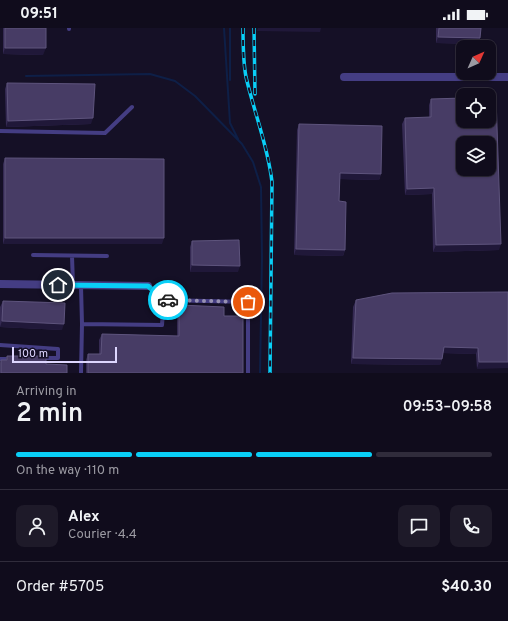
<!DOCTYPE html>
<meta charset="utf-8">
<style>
:root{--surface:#100c1c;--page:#1e1a29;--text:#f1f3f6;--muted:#9c9ba3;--line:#302c3b;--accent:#09cff7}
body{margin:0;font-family:Overpass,sans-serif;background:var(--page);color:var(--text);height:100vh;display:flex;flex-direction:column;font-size:15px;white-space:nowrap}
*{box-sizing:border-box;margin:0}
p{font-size:13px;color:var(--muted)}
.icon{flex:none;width:22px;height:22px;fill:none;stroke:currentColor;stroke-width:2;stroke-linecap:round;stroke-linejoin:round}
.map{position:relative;height:345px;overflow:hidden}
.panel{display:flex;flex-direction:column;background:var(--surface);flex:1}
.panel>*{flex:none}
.needle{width:26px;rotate:45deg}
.controls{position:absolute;left:456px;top:12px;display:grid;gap:8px}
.controls a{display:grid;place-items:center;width:40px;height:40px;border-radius:8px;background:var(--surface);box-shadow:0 1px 3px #0004,0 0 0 1px var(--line);font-size:20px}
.scale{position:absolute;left:12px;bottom:10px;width:105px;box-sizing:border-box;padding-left:4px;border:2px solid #ddd6fe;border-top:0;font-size:11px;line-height:14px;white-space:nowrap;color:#ddd6fe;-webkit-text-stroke:3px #151026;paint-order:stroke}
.pin{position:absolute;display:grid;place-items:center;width:34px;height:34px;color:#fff;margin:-17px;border:2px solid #fff;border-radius:50%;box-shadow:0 1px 4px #0007}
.courier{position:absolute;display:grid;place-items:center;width:40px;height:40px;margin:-20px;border:3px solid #09cff7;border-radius:50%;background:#fff;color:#222;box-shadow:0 1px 5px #0007}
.headline em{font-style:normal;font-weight:600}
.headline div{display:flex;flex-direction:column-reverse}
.headline{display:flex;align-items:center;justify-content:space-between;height:68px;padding:0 16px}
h1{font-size:26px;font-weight:600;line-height:30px}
.bar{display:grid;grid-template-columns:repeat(4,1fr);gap:6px 4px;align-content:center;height:48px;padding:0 16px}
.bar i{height:5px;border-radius:3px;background:var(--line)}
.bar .active{background:var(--accent)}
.bar p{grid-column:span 4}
.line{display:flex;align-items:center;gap:10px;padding:0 16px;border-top:1px solid var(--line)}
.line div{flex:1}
.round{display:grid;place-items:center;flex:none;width:42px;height:42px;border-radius:8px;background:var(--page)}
.status{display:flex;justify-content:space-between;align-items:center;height:28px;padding:0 20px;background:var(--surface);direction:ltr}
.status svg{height:11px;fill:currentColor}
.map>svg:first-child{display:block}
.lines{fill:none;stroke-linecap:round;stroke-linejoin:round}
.stream{stroke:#0e1f47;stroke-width:2}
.lane{stroke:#443d83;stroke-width:4}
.street{stroke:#443d83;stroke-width:8}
.rail-casing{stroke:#09cff7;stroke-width:3.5}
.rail{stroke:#151026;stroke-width:2;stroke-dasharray:6;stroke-linecap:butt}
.wall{fill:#352a53}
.shaded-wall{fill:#201839}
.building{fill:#473c65;stroke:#5e547d;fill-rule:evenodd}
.done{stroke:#9791b2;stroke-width:4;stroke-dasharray:0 7.2}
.route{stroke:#09cff7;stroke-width:5}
</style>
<div class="status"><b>09:51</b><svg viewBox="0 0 49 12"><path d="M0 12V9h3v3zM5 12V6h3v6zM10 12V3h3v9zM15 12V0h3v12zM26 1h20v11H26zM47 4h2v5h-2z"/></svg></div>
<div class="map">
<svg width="508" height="345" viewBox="0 0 508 345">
<rect width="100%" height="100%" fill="#151026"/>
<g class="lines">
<path class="stream" d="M224,0L230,95L238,111
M26,48L150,46L175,53L195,68L242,116L253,134L261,159L262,230L260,345
M230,52V0"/>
<path class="lane" d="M69,1V0
M0,103L105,105L132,79
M33,227L107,228
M72,228L73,257
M81,258L82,296
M148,258L164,272L248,274V345
M0,317L58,321V330H41
M0,331H10
M81,345L82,296L162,297L164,272"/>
<path class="street" d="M344,49H508
M0,256L148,258"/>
<g class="rail-casing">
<path id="rail" d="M243,0C243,16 243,33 246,49C254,84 268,118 272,154L270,345
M254,0L255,66"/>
</g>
<use href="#rail" class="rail"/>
</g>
<path class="wall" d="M3,0H46L43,27L3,26Z
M436,0H481L480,10L478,16L436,15Z
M7,55L91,96L6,99L5,61Z
M431,71L499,222L433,224L432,166L405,167L402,96L405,90H429V77Z
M299,96L381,146L379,152L340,151L339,173L345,222L343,228L294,227L297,102Z
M5,130L162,216H3V136Z
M192,213L238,244H190V219Z
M508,264L477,341L476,326L443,325L442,331L440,337L351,336L353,279L356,272Z
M3,273L62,302L0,299V279Z
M179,277L224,288L243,345H86V332L88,326H99V312L102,306L177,308V284Z
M7,328L46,336L67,345H0V335L1,332H6Z"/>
<path class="shaded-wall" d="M258,0H321L320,4L257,3Z
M438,9L480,10L478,16L436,15Z
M5,20H46L43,27L3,26Z
M93,90L91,96L6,99L8,93Z
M340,145L381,146L379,152L337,151Z
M434,160L432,166L405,167L407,161Z
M5,210H164L162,216H3Z
M501,216L499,222L433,224L436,217Z
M296,221L345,222L343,228L294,227Z
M192,237L240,238L238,244H190Z
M2,293L64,296L62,302L0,299Z
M444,319L478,320L476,326L441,325Z
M353,330L442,331L440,337L351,336Z
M479,334H508V340L477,341Z"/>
<path class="building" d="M5,0H46V20H5Z
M439,0H481L480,10L438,9Z
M7,55L95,56L93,90L8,93Z
M489,69H496L501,216L436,217L434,160L407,161L405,90L431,89V71L463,70V93H489ZM463,115H489V141H463Z
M299,96L382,98L381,146L340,145L339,173L346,174L345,222L296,221Z
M5,130L164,131V210H5Z
M239,212L240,238L192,237V213Z
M508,264V334H479L478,320L444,319L442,331L353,330L356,272L392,265Z
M3,273L65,275L64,296L2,293Z
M179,277L224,279V288H243V345H88V326H101L102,306L179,308Z
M7,328H46V336L67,337V345H1V332H7Z"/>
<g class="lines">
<path class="done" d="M168,272L248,274"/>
<path class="route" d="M58,257L148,258L164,272H168"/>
</g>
</svg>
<div class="controls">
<a><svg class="needle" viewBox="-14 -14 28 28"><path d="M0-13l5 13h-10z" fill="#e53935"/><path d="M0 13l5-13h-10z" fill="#9c9ba3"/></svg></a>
<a><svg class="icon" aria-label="locate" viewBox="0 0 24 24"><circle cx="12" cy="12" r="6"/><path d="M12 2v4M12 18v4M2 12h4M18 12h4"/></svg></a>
<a><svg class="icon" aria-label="layers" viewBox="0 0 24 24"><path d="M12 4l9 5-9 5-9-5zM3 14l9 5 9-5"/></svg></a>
</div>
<div class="scale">100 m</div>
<div class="pin" style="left:248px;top:274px;background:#ea580c"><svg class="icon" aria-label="bag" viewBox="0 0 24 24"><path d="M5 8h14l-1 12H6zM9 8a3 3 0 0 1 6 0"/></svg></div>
<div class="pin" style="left:58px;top:257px;background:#1f2937"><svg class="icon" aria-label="home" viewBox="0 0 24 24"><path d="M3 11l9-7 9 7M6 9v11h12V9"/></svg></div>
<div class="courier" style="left:168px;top:272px"><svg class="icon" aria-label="car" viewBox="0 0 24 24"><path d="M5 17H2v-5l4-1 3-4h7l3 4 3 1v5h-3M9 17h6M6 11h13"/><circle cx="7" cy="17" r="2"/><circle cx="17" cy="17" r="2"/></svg></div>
</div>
<section class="panel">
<div class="headline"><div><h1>2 min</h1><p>Arriving in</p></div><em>09:53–09:58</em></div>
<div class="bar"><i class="active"></i><i class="active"></i><i class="active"></i><i></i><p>On the way · 110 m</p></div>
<div class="line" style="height:72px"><a class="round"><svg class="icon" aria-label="person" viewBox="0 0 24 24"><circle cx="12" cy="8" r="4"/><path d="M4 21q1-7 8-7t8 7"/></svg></a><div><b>Alex</b><p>Courier · 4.4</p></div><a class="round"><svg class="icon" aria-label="chat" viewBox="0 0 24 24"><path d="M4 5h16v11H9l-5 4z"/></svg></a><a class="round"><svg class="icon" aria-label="phone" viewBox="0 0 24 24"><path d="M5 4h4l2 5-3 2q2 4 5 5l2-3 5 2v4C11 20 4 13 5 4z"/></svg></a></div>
<div class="line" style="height:52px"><div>Order #5705</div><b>$40.30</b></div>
</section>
